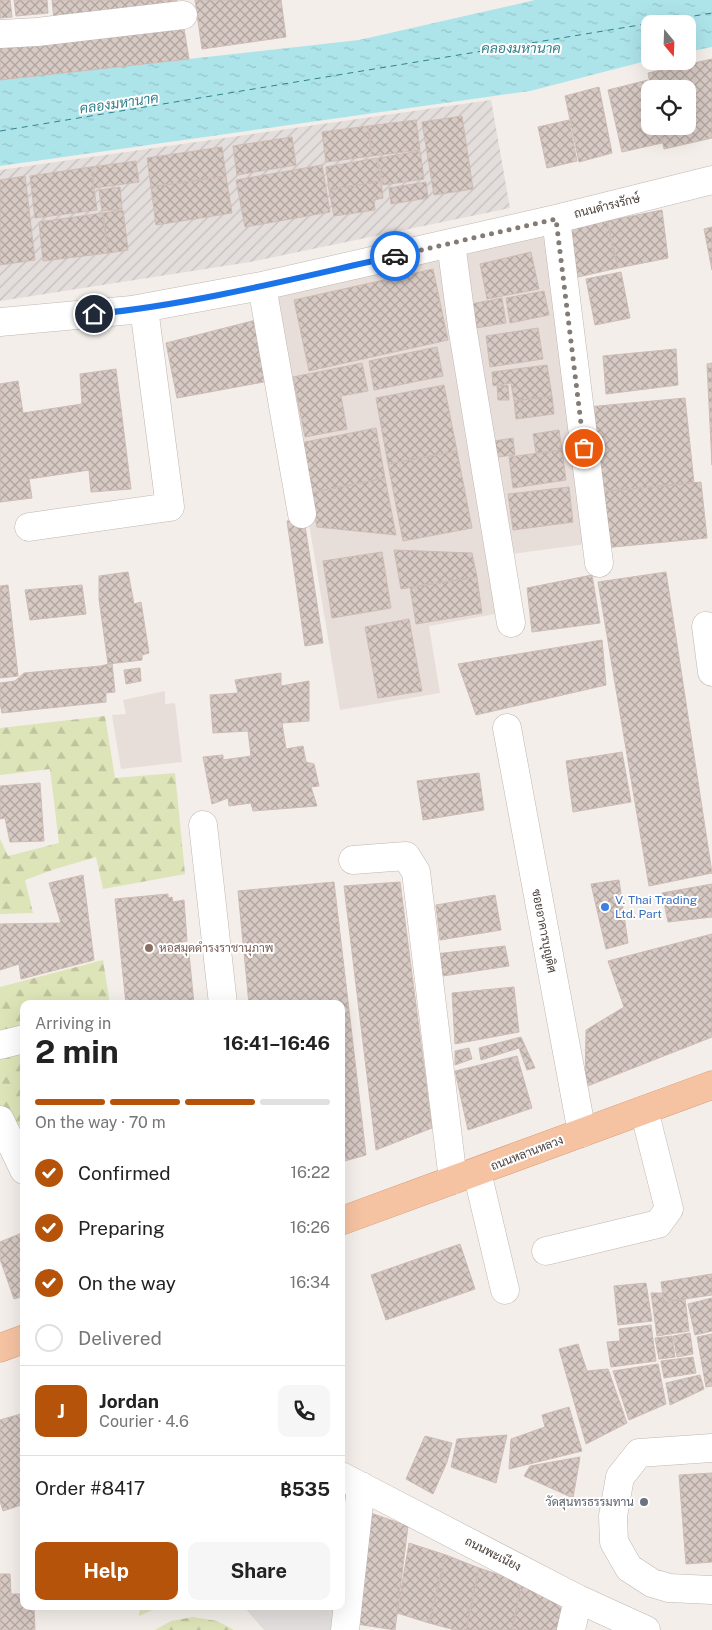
<!DOCTYPE html>
<meta charset="utf-8">
<style>
:root{--surface:#fff;--page:#f6f6f6;--text:#222;--muted:#767676;--line:#e0e0e0;--accent:#b45309}
body{margin:0;font-family:"Public Sans",Sarabun,sans-serif;background:var(--page);color:var(--text);height:100vh;display:flex;flex-direction:column;font-size:19px;white-space:nowrap}
*{box-sizing:border-box;margin:0}
p{font-size:16px;color:var(--muted)}
.icon{flex:none;width:28px;height:28px;fill:none;stroke:currentColor;stroke-width:2;stroke-linecap:round;stroke-linejoin:round}
.map{position:relative;flex:1;overflow:hidden}
.panel{position:absolute;left:20px;top:1000px;width:325px;height:610px;display:flex;flex-direction:column;background:var(--surface);border-radius:10px;box-shadow:0 5px 20px #0002}
.panel>*{flex:none}
.needle{width:32px;rotate:161deg}
.tools{position:absolute;left:641px;top:15px;display:grid;gap:10px}
.tools a{display:grid;place-items:center;width:55px;height:55px;border-radius:10px;background:var(--surface);box-shadow:0 5px 20px #0002;font-size:25px}
.pin{position:absolute;display:grid;place-items:center;width:42px;height:42px;color:#fff;margin:-21px;border:2px solid #fff;border-radius:50%;box-shadow:0 1px 5px #0007}
.courier{position:absolute;display:grid;place-items:center;width:50px;height:50px;margin:-25px;border:4px solid #1a73e8;border-radius:50%;background:#fff;color:#222;box-shadow:0 1px 6px #0007}
.overview em{font-style:normal;font-weight:700}
.overview div{display:flex;flex-direction:column-reverse}
.overview{display:flex;align-items:center;justify-content:space-between;height:85px;padding:0 15px}
h1{font-size:32px;font-weight:700;line-height:38px}
.bar{display:grid;grid-template-columns:repeat(4,1fr);gap:8px 5px;align-content:center;height:60px;padding:0 15px}
.bar i{height:6px;border-radius:4px;background:var(--line)}
.bar .active{background:var(--accent)}
.bar p{grid-column:span 4}
.line{display:flex;align-items:center;gap:12px;padding:0 15px;border-top:1px solid var(--line)}
.line div{flex:1}
.round{display:grid;place-items:center;flex:none;width:52px;height:52px;border-radius:10px;background:var(--page)}
ol{padding:0 15px;list-style:none}
li{display:flex;align-items:center;gap:15px;height:55px}
li p{margin-inline-start:auto}
li .icon{padding:5px;border-radius:50%;background:var(--accent);color:#fff;stroke-width:4}
li:last-child{color:var(--muted)}
li i{width:28px;height:28px;border:2px solid var(--line);border-radius:50%}
.button{display:flex;gap:10px;margin-top:auto;padding:10px 15px}
.button a{flex:1;height:58px;border-radius:10px;background:var(--accent);color:#fff;font-size:20px;font-weight:700;line-height:58px;text-align:center}
.button a+a{background:var(--page);color:var(--text)}
.map>svg:first-child{display:block}
.residential{fill:#e7ded9}
.industrial{fill:url(#industrial-furrows)}
.forest{fill:url(#forest-firs)}
.parking{fill:#e2dfde}
.water{fill:url(#water-ripples)}
.lines{fill:none;stroke-linecap:round;stroke-linejoin:round}
.ferry{stroke:#33818b;stroke-width:1;stroke-dasharray:6 5;stroke-linecap:butt}
.building{fill:url(#building-cross-hatch);stroke:#cebcb4}
.minor-casing{stroke:#c1b6b0;stroke-width:29}
.major-casing{stroke:#d99a73;stroke-width:29}
.minor{stroke:#fff;stroke-width:28}
.major{stroke:#f5c3a2;stroke-width:28}
.done{stroke:#837b77;stroke-width:5;stroke-dasharray:0 9}
.route{stroke:#1a73e8;stroke-width:6}
.shop-dot{fill:#3f7fe0;stroke:#fff;stroke-width:2}
.education-dot{fill:#8d6e63;stroke:#fff;stroke-width:2}
.worship-dot{fill:#6b7280;stroke:#fff;stroke-width:2}
.labels{text-anchor:middle;dominant-baseline:central;stroke-width:4;stroke-linejoin:round;paint-order:stroke}
.street-label{font-size:12px;fill:#473d39;stroke:#fff}
.shop-label{font-size:12px;fill:#366cbe;stroke:#fff;text-anchor:start}
.education-label{font-size:12px;fill:#785e54;stroke:#fff;text-anchor:start}
.worship-label{font-size:12px;fill:#5b616d;stroke:#fff;text-anchor:end}
.water-label{font-size:14px;font-style:italic;fill:#33818b;stroke:#fff}
</style>
<div class="map">
<svg width="712" height="1630" viewBox="0 0 712 1630">
<defs>
<pattern id="industrial-furrows" width="10" height="10" patternUnits="userSpaceOnUse" patternTransform="scale(1.25)"><rect width="10" height="10" fill="#e3dddb"/><path d="M-1 1l2-2M0 10L10 0M9 11l2-2" fill="none" stroke="#c4bfbd"/></pattern>
<pattern id="forest-firs" width="22" height="20" patternUnits="userSpaceOnUse" patternTransform="scale(1.25)"><rect width="22" height="20" fill="#dde4b7"/><path d="M5 1l3.5 6h-7zM16 11l3.5 6h-7z" fill="#bfc49e"/></pattern>
<pattern id="water-ripples" width="26" height="14" patternUnits="userSpaceOnUse" patternTransform="scale(1.25)"><rect width="26" height="14" fill="#ade4ea"/><path d="M2 4q2-2 4 0t4 0M15 11q2-2 4 0t4 0" fill="none" stroke="#96c4c9"/></pattern>
<pattern id="building-cross-hatch" width="8" height="8" patternUnits="userSpaceOnUse" patternTransform="scale(1.25)"><rect width="8" height="8" fill="#d7c9c3"/><path d="M0 0l8 8M0 8l8-8" fill="none" stroke="#b0a49f"/></pattern>
</defs>
<rect width="100%" height="100%" fill="#f3eeea"/>
<path class="residential" d="M552,232L587,544L489,557L501,613L429,626L440,693L340,710L270,289Z
M165,691V704L175,703L182,762L121,769L112,715L126,714L123,700Z"/>
<path class="industrial" d="M491,100L510,208L250,262L0,301V170Z"/>
<path class="forest" d="M105,716L115,778L175,773L185,874L103,889L96,857L55,869L25,880L33,913L0,914V839L8,856L59,843L50,769L0,775V728Z
M103,960L110,1004H24V1131L5,1110H0V987Z
M140,1606H162L139,1616Z
M193,1617L217,1621L234,1630H155L171,1621Z"/>
<path class="parking" d="M341,1492L348,1495L341,1546Z
M243,1606H334L331,1630H264Z"/>
<path class="water" d="M535,0H712V47L688,52V24H650V60L530,91L0,166V80L359,40Z"/>
<g class="lines">
<path class="ferry" d="M0,131L712,13"/>
</g>
<path class="building" d="M0,0H10L12,17L0,18Z
M14,0H47L48,13L16,16Z
M52,0H177V1L54,20Z
M195,0H281L286,37L202,49Z
M183,23L189,59L0,80V40Z
M712,59V138L664,149L659,126H688V89H651L648,73Z
M648,80L650,91V126H658L662,143L622,152L608,90Z
M599,87L612,153L579,162L565,96Z
M462,116L473,189L434,195L422,122Z
M416,120L420,150L372,156L368,126Z
M569,120L577,161L547,168L538,127Z
M368,126L372,156L326,162L322,132Z
M292,137L296,165L237,175L233,146Z
M222,147L226,176L151,187L147,158Z
M420,151L424,179L383,185L378,158Z
M377,158L381,181L329,190L326,167Z
M136,161L139,182L94,188L91,167Z
M322,165L330,212L245,227L236,180Z
M91,167L97,210L35,218L30,176Z
M25,176L35,260L0,265V180Z
M226,176L232,213L156,225L151,187Z
M381,181L383,198L374,200L375,210L334,216L329,190Z
M426,182L428,198L391,204L389,188Z
M120,187L122,209L102,211L99,190Z
M123,210L128,250L108,253L103,213Z
M662,210L668,258L618,268L607,221Z
M103,213L108,253L43,261L39,222Z
M607,221L618,268L578,277L567,230Z
M712,227V270L704,229Z
M531,252L539,289L487,299L480,264Z
M433,269L448,340L309,371L294,300Z
M621,272L630,318L595,325L586,279Z
M544,291L549,315L510,323L506,298Z
M502,298L506,323L476,328L471,304Z
M260,319L269,381L177,398L166,343Z
M538,328L543,359L490,367L486,336Z
M437,347L443,376L374,390L369,361Z
M676,349L678,385L606,394L603,356Z
M362,363L368,391L341,396L347,429L305,437L293,377Z
M712,363V465L707,364Z
M547,365L552,396L514,401L511,383L493,386L492,372Z
M116,369L131,489L91,492L89,470L29,479L32,498L0,502V384L18,381L23,413L82,404L80,374Z
M444,385L457,451L388,464L376,398Z
M508,385L509,400H498L497,386Z
M552,396L554,414L516,419L514,401Z
M685,398L694,483L597,492L587,407Z
M376,428L385,478L310,493L300,443Z
M559,430L562,450L536,453L533,434Z
M513,438L515,455L497,457L494,441Z
M562,450L566,480L513,488L509,457Z
M457,451L472,528L403,541L388,464Z
M385,478L396,535L317,527L310,493Z
M701,482L707,538L603,548L597,492Z
M569,487L573,522L513,530L508,494Z
M304,519L323,643L305,646L287,521Z
M394,550L472,553L477,577L401,589Z
M382,552L391,608L332,618L323,561Z
M128,572L134,604L141,602L149,653L142,655V660L108,664L99,599V576Z
M666,572L712,873L649,886L598,582Z
M592,575L600,623L532,632L527,588Z
M477,577L482,613L416,624L410,587Z
M8,585L18,676L0,678V586Z
M82,585L86,614L30,620L25,590Z
M409,619L422,691L378,698L365,627Z
M602,640L606,685L476,715L458,664Z
M112,663L115,692L106,693V702L2,713L0,703V683L15,681L24,673L101,666Z
M140,668L141,681L126,684L124,670Z
M281,673V686L309,681V721L282,723L286,749L303,746L306,762L314,764L319,786L311,787L317,806L253,811L251,803L229,806L228,798L212,804L203,757L223,755V760L251,756L248,731L213,733L210,695L238,693L235,680Z
M622,752L631,802L573,812L566,761Z
M479,773L484,810L423,820L417,781Z
M40,783L44,841L10,842L5,818L0,819V786Z
M83,875L94,960L21,979L19,964L0,970V924L61,923L49,883Z
M619,880L628,943L606,949L591,884Z
M334,882L366,1155L341,1162V1004H249L238,891Z
M400,882L432,1128L376,1150L344,886Z
M712,884V917L668,922L662,893Z
M168,894V898L172,897L173,902L184,900L187,941L177,943V954L189,953L194,1004H126L115,899Z
M495,895L501,930L440,940L436,905Z
M712,934V1037L585,1087L586,1030L624,1007L608,961Z
M505,946L509,966L436,977L435,954Z
M514,987L519,1032L455,1044L452,993Z
M521,1037L535,1068L527,1070L519,1048L481,1060L479,1048Z
M469,1048L472,1059L455,1065V1051Z
M517,1056L532,1108L468,1130L455,1071Z
M24,1232V1296L14,1299L0,1259V1242Z
M460,1244L475,1289L386,1320L371,1275Z
M712,1274V1295L664,1302L661,1282Z
M646,1283L652,1321L618,1325L614,1286Z
M651,1293H663L664,1302L685,1299L689,1331L657,1336Z
M712,1298V1331L695,1335L688,1304Z
M651,1325L656,1361L611,1367L607,1342L620,1341L619,1329Z
M690,1333L693,1354L677,1357L673,1336Z
M712,1334V1386L706,1387L697,1337Z
M672,1336L675,1357L659,1359L655,1338Z
M578,1344L587,1371L608,1369L627,1423L586,1444L559,1349Z
M693,1357L696,1373L664,1378L661,1361Z
M658,1364L666,1404L629,1420L613,1371Z
M700,1375L704,1389L670,1405L666,1383Z
M569,1407L582,1451L509,1469L511,1439L545,1427L542,1415Z
M24,1413V1504L3,1511L0,1501V1420Z
M507,1435L496,1483L451,1467L457,1439Z
M425,1436L452,1443L447,1462L433,1494L406,1479Z
M580,1457L573,1498L524,1476L530,1466Z
M712,1473V1562L686,1564L679,1475Z
M365,1511L408,1526L395,1630L350,1623Z
M409,1543L446,1555L429,1623L397,1613Z
M446,1555L479,1568L466,1630H455L429,1623Z
M479,1568L522,1582L512,1630H466Z
M0,1574H10L11,1594H24V1606H34L35,1630H0Z
M522,1582L573,1604L566,1630H512Z"/>
<g class="lines">
<g class="minor-casing">
<path id="minor" d="M0,34L37,32L183,15
M556,219L599,563
M451,243L462,326L511,623
M262,286L302,514
M0,322L132,310L262,286L556,219L712,180
M29,527L170,507L144,308
M706,626L712,672
M507,728L582,1133
M203,825L223,1004
M353,860L406,856L416,872L453,1180
M0,1045L24,1039
M0,1120L24,1170
M477,1172L505,1290
M546,1251L658,1224L669,1209L644,1110
M712,1448L639,1453L620,1477L613,1516L614,1542L629,1568L652,1583L669,1588L712,1590
M341,1476L578,1599L646,1630
M345,1630L361,1486
M571,1630L578,1599"/>
</g>
<g class="major-casing">
<path id="major" d="M341,1221L712,1085
M0,1348L24,1339"/>
</g>
<use href="#minor" class="minor"/>
<use href="#major" class="major"/>
</g>
<g class="lines">
<path class="done" d="M395,256L556,219L584,448"/>
<path class="route" d="M94,314C196,304 296,278 395,256"/>
</g>
<circle class="shop-dot" cx="605" cy="907" r="5"/>
<circle class="education-dot" cx="149" cy="948" r="5"/>
<circle class="worship-dot" cx="644" cy="1502" r="5"/>
<g class="labels">
<g class="street-label">
<text transform="translate(607 206) rotate(-14)">ถนนดำรงรักษ์</text>
<text transform="translate(544 931) rotate(79)">ซอยอาคารบุญดิศ</text>
<text transform="translate(527 1153) rotate(-21)">ถนนหลานหลวง</text>
<text transform="translate(493 1554) rotate(27)">ถนนพะเนียง</text>
</g>
<g class="shop-label">
<text x="615" y="900">V. Thai Trading<tspan x="615" dy="14">Ltd. Part</tspan></text>
</g>
<g class="education-label">
<text x="159" y="948">หอสมุดดำรงราชานุภาพ</text>
</g>
<g class="worship-label">
<text x="634" y="1502">วัดสุนทรธรรมทาน</text>
</g>
<g class="water-label">
<text x="521" y="48">คลองมหานาค</text>
<text transform="translate(119 103) rotate(-8)">คลองมหานาค</text>
</g>
</g>
</svg>
<div class="tools">
<a><svg class="needle" viewBox="-14 -14 28 28"><path d="M0-13l5 13h-10z" fill="#e53935"/><path d="M0 13l5-13h-10z" fill="#767676"/></svg></a>
<a><svg class="icon" aria-label="locate" viewBox="0 0 24 24"><circle cx="12" cy="12" r="6"/><path d="M12 2v4M12 18v4M2 12h4M18 12h4"/></svg></a>
</div>
<div class="pin" style="left:584px;top:448px;background:#ea580c"><svg class="icon" aria-label="bag" viewBox="0 0 24 24"><path d="M5 8h14l-1 12H6zM9 8a3 3 0 0 1 6 0"/></svg></div>
<div class="pin" style="left:94px;top:314px;background:#1f2937"><svg class="icon" aria-label="home" viewBox="0 0 24 24"><path d="M3 11l9-7 9 7M6 9v11h12V9"/></svg></div>
<div class="courier" style="left:395px;top:256px"><svg class="icon" aria-label="car" viewBox="0 0 24 24"><path d="M5 17H2v-5l4-1 3-4h7l3 4 3 1v5h-3M9 17h6M6 11h13"/><circle cx="7" cy="17" r="2"/><circle cx="17" cy="17" r="2"/></svg></div>
<section class="panel">
<div class="overview"><div><h1>2 min</h1><p>Arriving in</p></div><em>16:41–16:46</em></div>
<div class="bar"><i class="active"></i><i class="active"></i><i class="active"></i><i></i><p>On the way · 70 m</p></div>
<ol>
<li><svg class="icon" aria-label="check" viewBox="0 0 24 24"><path d="M5 12l5 5 9-10"/></svg>Confirmed<p>16:22</p></li>
<li><svg class="icon" aria-label="check" viewBox="0 0 24 24"><path d="M5 12l5 5 9-10"/></svg>Preparing<p>16:26</p></li>
<li><svg class="icon" aria-label="check" viewBox="0 0 24 24"><path d="M5 12l5 5 9-10"/></svg>On the way<p>16:34</p></li>
<li><i></i>Delivered</li>
</ol>
<div class="line" style="height:90px"><b class="round" style="background:var(--accent);color:#fff">J</b><div><b>Jordan</b><p>Courier · 4.6</p></div><a class="round"><svg class="icon" aria-label="phone" viewBox="0 0 24 24"><path d="M5 4h4l2 5-3 2q2 4 5 5l2-3 5 2v4C11 20 4 13 5 4z"/></svg></a></div>
<div class="line" style="height:65px"><div>Order #8417</div><b>฿535</b></div>
<div class="button"><a>Help</a><a>Share</a></div>
</section>
</div>
